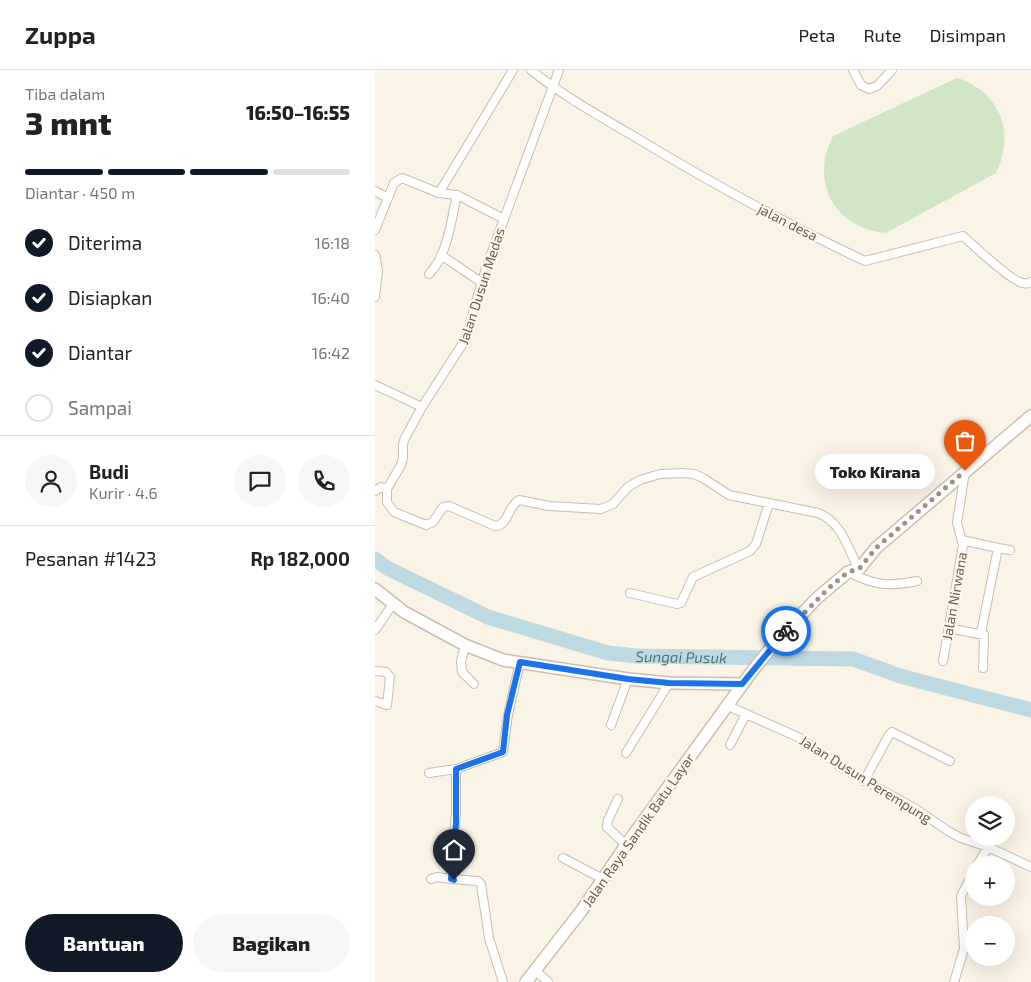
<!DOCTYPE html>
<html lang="id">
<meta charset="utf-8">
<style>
:root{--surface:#fff;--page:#f6f6f6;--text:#222;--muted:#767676;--line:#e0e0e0;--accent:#111827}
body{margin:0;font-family:"Exo 2",sans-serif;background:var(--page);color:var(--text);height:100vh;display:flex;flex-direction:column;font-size:19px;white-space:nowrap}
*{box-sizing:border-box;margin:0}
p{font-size:16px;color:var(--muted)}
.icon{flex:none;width:28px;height:28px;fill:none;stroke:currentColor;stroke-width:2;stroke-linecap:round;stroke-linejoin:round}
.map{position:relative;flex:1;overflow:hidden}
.drawer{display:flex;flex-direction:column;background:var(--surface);width:375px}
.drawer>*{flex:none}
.tools{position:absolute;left:590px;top:726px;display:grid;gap:10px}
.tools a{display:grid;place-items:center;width:50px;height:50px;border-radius:50%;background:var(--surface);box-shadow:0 5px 20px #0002;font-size:25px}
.pin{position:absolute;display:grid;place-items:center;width:42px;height:42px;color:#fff;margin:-51px -21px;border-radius:50% 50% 50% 0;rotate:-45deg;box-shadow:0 0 5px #0007}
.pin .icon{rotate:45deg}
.courier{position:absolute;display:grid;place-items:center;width:50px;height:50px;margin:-25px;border:4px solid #1a73e8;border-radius:50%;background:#fff;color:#222;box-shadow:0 1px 6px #0007}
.bubble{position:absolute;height:35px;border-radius:18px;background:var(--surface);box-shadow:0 5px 20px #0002;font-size:16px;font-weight:800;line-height:35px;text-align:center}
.headline em{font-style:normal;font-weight:800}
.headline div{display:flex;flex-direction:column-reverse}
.headline{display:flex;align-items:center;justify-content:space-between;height:85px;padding:0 25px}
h1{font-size:32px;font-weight:800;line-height:38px}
.bar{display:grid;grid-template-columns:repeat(4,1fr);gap:8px 5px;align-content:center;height:60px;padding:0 25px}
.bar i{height:6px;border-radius:4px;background:var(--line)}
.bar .on{background:var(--accent)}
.bar p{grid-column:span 4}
.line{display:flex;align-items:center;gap:12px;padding:0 25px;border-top:1px solid var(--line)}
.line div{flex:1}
.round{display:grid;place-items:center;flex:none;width:52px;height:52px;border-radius:26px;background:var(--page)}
ol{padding:0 25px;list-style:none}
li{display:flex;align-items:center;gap:15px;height:55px}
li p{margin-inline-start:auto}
li .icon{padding:5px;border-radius:50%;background:var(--accent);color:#fff;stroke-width:4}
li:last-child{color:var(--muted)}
li i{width:28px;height:28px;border:2px solid var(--line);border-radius:50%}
.action{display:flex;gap:10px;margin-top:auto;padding:10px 25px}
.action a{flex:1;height:58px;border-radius:30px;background:var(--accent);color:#fff;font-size:20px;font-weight:800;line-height:58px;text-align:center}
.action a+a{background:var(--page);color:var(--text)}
header{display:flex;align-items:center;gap:30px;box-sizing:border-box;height:70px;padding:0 25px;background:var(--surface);border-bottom:1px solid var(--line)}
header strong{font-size:24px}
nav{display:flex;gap:28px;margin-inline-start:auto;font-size:18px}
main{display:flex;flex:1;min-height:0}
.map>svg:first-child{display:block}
.green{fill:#d0e6c6}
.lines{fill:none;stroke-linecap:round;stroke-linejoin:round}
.river{stroke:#bdd9e1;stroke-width:15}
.street-casing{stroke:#cabcad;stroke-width:10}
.secondary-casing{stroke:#cdbdac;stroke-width:14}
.street{stroke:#fff;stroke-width:8}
.secondary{stroke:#fff;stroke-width:11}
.done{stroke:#a09283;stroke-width:5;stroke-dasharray:0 9}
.route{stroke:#1a73e8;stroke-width:6}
.labels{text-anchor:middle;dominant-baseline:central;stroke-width:4.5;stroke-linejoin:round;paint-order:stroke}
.street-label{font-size:14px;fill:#705d4e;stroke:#fdf8ec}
.water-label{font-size:15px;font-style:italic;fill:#4a7481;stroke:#fdf8ec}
</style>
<header>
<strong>Zuppa</strong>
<nav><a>Peta</a><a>Rute</a><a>Disimpan</a></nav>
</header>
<main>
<section class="drawer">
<div class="headline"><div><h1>3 mnt</h1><p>Tiba dalam</p></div><em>16:50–16:55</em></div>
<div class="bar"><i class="on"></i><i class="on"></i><i class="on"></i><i></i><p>Diantar · 450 m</p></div>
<ol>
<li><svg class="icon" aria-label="check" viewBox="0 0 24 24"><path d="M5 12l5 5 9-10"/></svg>Diterima<p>16:18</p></li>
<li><svg class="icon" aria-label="check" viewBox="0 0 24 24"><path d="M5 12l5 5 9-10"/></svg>Disiapkan<p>16:40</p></li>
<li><svg class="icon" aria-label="check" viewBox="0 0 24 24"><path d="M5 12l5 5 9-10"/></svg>Diantar<p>16:42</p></li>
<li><i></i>Sampai</li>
</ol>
<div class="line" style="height:90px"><a class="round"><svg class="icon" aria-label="person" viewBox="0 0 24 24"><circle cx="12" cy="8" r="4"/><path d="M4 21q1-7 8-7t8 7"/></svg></a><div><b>Budi</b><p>Kurir · 4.6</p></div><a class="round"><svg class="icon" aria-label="chat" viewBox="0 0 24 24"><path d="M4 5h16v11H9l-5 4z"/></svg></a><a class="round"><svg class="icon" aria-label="phone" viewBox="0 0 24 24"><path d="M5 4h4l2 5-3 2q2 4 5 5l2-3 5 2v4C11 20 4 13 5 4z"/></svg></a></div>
<div class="line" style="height:65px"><div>Pesanan #1423</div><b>Rp 182,000</b></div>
<div class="action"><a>Bantuan</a><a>Bagikan</a></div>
</section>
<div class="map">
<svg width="656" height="912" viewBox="0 0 656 912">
<rect width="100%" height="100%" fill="#faf4e6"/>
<path class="green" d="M582,8C625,21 641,64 621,103L511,163C470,160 441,126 451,84C452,78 456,72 458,66Z"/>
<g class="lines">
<path class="river" id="s1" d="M0,489L12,498L113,547L233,583L262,586L478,589L525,606L656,640"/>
<g class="street-casing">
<path id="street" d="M156,0C187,25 221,44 255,64C331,110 409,153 490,191L588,166C598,175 637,212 648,213C650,214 654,213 656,212
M184,0L111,198L90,270L47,337L30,368L28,374V388L26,395L12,419V432L19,442L51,455L58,452L68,437L74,436L120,456C133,456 133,436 144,430L174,436L226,439L238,434L253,417L265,410L285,404L308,403L319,404L328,408L354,425L443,443C466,451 473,479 484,499
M478,0L486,15L494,19L502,16L517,0
M0,121L13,128
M64,123L138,0
M0,160L19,113L27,108L64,123L82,125L129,149
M0,185L3,200L0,227
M66,185L106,212
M54,204C73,185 76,150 82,125
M0,315L47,337
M0,421L6,417L12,419
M587,470L623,478L606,563
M623,478L635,480
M473,502C499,515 513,517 542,511
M255,523L302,534L306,533L318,507L375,481L381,474L394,433
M573,558L609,565L608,598
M0,560L18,534
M90,575L86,592L87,602L99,614
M568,591L588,475L582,453L590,401
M0,601L11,602L15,607L12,635L0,631
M351,635L425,668L466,697L541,739L573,761L586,768L613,777L656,797
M236,655L253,609
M355,675L371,644
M251,683L294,613
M54,703L81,699
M489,711L514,665L517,662L575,691
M243,729L233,750L232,757L251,775
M188,788L228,809
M602,795L613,777
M56,809L62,807L76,809
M160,900L173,912
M128,912L114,868L106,814L103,811L76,809L81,742V699L128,682L133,645L145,592
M579,912L589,879L586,826L599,801"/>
</g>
<g class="secondary-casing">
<path id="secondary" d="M0,519L29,542L90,575L128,590L253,609L294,613L367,614
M151,912L207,840L251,775L378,600L400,573L441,529L473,502L484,499L501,478L656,346"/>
</g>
<use href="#street" class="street"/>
<use href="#secondary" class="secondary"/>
</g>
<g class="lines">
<path class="done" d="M411,561L456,516L473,502L484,499L501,478L590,401"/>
<path class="route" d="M79,810L76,809L81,753V699L128,682L132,645L145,592L253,609L294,613L367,614L411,561"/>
</g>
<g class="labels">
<g class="street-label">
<text transform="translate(413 152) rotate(27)">jalan desa</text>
<text transform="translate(106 216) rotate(-72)">Jalan Dusun Medas</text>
<text transform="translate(579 526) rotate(-80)">Jalan Nirwana</text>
<text transform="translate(491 709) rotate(32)">Jalan Dusun Perempung</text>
<text transform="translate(263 760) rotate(-55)">Jalan Raya Sandik Batu Layar</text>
</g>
<g class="water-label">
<text stroke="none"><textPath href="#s1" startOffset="326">Sungai Pusuk</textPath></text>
</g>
</g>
</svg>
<div class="tools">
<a><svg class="icon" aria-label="layers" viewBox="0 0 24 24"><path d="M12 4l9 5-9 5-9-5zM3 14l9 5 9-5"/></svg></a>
<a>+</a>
<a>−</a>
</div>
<div class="pin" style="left:590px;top:401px;background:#ea580c"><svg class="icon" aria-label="bag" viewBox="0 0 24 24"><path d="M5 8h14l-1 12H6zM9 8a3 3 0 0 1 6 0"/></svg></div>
<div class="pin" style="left:79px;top:810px;background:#1f2937"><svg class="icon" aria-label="home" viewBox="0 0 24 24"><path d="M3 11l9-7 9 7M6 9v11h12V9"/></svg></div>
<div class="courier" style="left:411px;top:561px"><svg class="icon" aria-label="bike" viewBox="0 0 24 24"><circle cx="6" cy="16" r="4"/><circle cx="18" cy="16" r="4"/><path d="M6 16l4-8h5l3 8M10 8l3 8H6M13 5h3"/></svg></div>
<div class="bubble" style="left:440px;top:384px;width:120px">Toko Kirana</div>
</div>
</main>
